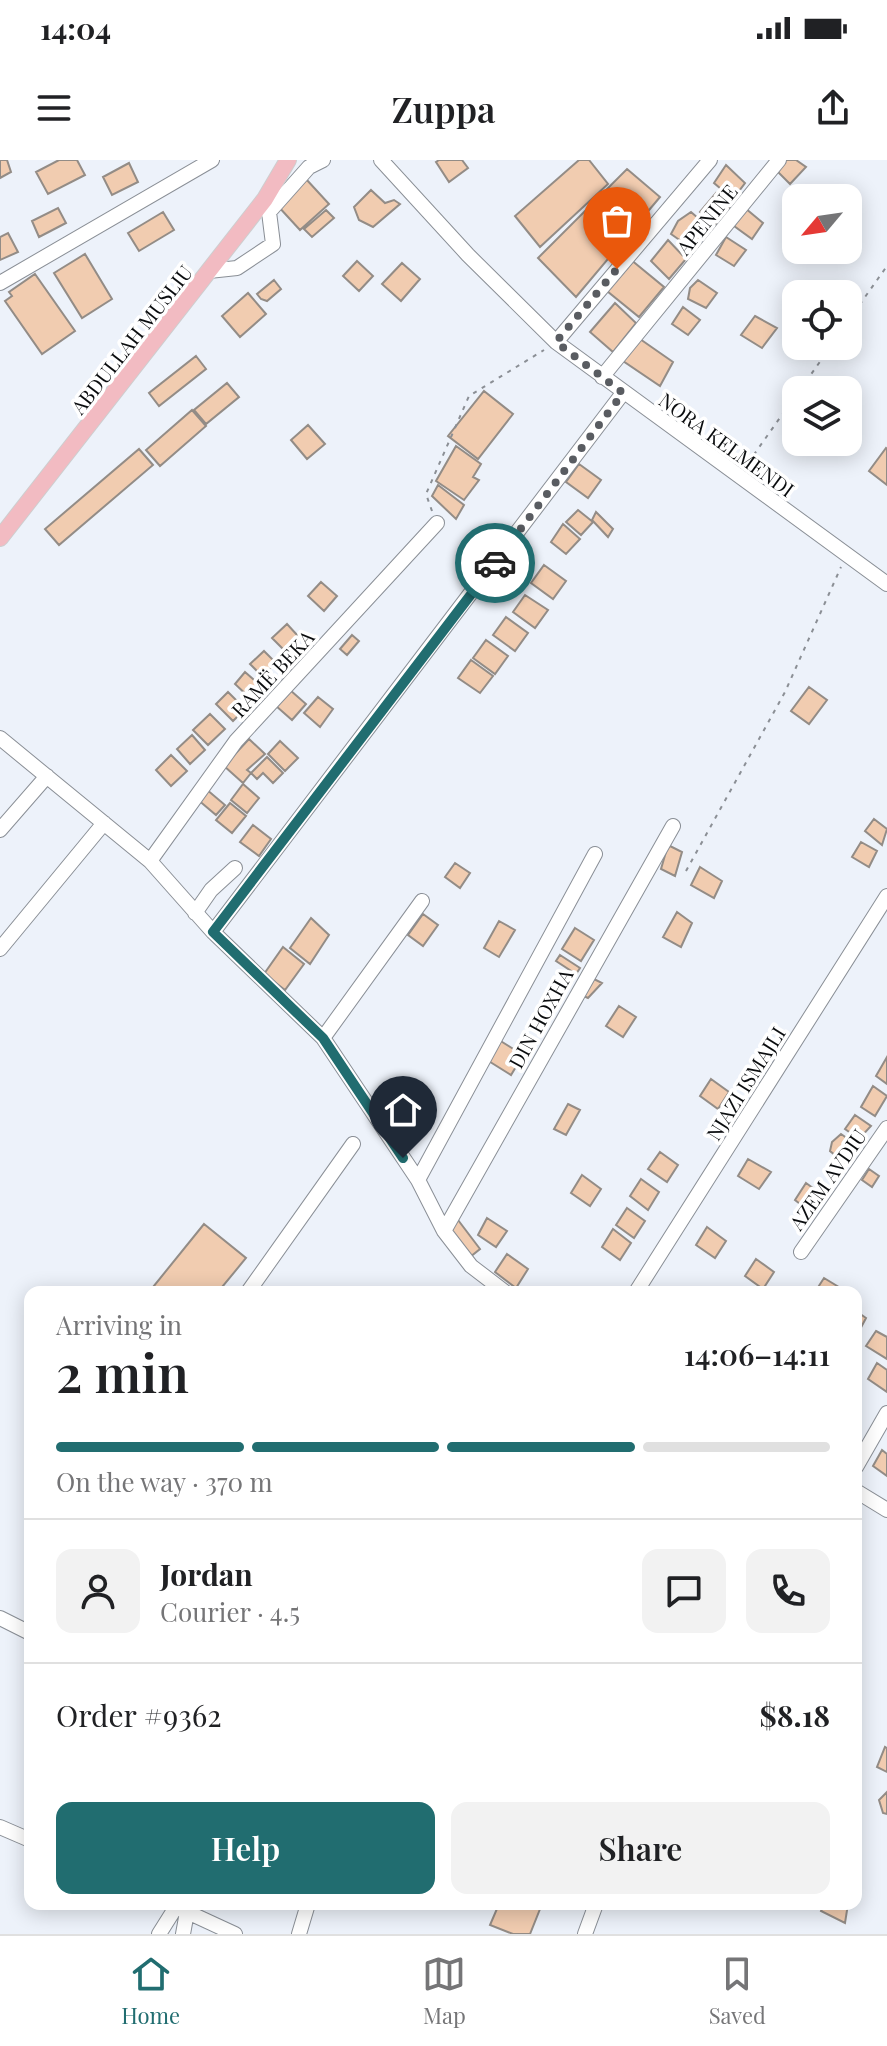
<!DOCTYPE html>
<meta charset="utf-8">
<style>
:root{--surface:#fff;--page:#f2f2f2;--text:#202124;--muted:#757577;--line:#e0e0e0;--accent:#216d70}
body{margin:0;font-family:"Playfair Display",serif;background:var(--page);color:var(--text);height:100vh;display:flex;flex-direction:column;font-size:30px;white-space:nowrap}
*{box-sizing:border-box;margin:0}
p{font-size:26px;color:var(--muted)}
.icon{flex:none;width:44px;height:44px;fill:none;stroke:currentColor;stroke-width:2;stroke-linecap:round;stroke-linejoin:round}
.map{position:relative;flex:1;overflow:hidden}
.details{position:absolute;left:24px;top:1126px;width:838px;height:624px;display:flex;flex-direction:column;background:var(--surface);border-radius:16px;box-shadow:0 4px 20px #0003}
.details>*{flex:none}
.needle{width:52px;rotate:241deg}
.fabs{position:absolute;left:782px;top:24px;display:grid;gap:16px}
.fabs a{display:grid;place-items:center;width:80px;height:80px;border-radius:16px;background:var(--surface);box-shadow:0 4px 20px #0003;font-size:40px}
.pin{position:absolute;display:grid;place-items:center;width:68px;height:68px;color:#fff;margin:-82px -34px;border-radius:50% 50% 50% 0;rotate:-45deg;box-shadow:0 0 8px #0007}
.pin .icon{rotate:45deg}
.courier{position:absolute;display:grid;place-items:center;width:80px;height:80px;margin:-40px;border:6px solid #216d70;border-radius:50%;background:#fff;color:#222;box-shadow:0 2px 10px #0007}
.head em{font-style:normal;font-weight:600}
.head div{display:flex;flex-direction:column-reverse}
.head{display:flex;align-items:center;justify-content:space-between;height:136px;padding:0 32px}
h1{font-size:52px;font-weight:600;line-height:60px}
.bar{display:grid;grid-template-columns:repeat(4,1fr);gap:12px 8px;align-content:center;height:96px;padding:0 32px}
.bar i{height:10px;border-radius:6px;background:var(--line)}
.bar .current{background:var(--accent)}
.bar p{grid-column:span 4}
.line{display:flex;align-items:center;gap:20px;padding:0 32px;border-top:2px solid var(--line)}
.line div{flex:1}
.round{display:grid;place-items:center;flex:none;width:84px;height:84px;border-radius:16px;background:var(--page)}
.primary-button{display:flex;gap:16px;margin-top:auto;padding:16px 32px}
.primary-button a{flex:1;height:92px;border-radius:16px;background:var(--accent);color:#fff;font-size:32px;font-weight:600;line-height:92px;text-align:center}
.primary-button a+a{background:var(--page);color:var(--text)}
.status{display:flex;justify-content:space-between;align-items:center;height:56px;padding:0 40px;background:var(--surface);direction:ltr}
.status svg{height:22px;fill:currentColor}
header{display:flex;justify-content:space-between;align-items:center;height:104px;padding:0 32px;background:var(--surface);font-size:36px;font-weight:600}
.menu{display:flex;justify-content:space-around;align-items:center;height:112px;border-top:2px solid var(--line);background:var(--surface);font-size:22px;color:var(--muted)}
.menu a{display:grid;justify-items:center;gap:4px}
.menu .current{color:var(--accent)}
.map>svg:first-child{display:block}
.building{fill:#f1ccb0;stroke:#938c86;stroke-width:2}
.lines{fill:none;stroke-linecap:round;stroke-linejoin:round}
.minor-casing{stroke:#8a8f96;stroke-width:16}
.major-casing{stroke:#cececf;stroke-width:18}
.path{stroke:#8b8f95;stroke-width:2;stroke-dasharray:4 6;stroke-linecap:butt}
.minor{stroke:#fff;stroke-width:14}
.major{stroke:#f2bbc2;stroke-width:16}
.done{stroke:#595c61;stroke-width:8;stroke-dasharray:0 14.4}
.route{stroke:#216d70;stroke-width:10}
.labels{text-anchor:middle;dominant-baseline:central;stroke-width:7;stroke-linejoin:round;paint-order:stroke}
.street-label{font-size:20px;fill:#0a0c0e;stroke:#fff}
</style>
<div class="status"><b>14:04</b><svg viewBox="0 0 49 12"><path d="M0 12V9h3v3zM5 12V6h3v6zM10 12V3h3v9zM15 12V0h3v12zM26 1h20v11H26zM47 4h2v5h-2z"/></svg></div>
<header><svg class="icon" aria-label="menu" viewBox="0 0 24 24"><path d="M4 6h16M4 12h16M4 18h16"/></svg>Zuppa<svg class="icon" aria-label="share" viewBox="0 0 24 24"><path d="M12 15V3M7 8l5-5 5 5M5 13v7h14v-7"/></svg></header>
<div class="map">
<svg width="887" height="1774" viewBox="0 0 887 1774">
<rect width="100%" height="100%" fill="#edf2fa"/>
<path class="building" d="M0,0H7L11,12L0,18Z
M59,0H77L85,15L48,34L36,12Z
M439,0H462L468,8L449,22L436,2Z
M579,0H589L608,24L540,87L515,56Z
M784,0H796L806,7L790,24L776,10Z
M129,3L138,22L112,35L103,17Z
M726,5L745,23L733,39L714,23Z
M627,9L660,37L576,137L538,98Z
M306,19L329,44L300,70L277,45Z
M371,30L385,43L394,40L400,44L373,67L359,60L354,47Z
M716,33L731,49L715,65L700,52Z
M58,48L66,63L39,77L32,61Z
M745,48L763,63L752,79L734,66Z
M326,50L334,58L312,77L304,69Z
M163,52L174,70L139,91L128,73Z
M691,52L713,71L699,79L695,91L671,74L678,61Z
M8,73L18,92L0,100V77Z
M726,77L746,90L734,106L716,95Z
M668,80L686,99L669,119L651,101Z
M85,94L112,139L82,158L54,113Z
M630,99L664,127L639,157L607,131Z
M357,101L373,116L359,131L343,116Z
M402,103L420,119L401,141L382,124Z
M35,114L75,171L42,194L5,141L12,136L9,132Z
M274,120L281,129L267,141L261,139L257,134Z
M698,120L717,133L706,148L688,139L690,128Z
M248,133L266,154L240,177L222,156Z
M615,143L636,163L613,192L590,172Z
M683,147L700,160L688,175L672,164Z
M755,156L777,168L762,188L741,175Z
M640,179L673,202L660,226L623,201Z
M196,196L206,209L159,246L149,233Z
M227,223L239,237L206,264L194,250Z
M484,231L513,254L478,299L448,276Z
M192,250L206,266L160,306L146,290Z
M308,265L325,284L307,299L291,280Z
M456,286L481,304L473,317L479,320L464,340L436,321Z
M886,288L887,289V325L869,311Z
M139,289L153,305L59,385L45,369Z
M579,304L601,320L588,338L566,322Z
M438,325L464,345L456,359L432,336Z
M578,350L593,362L581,375L566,362Z
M596,352L613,369L608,377L592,360Z
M563,364L580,379L566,394L551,382Z
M544,405L566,421L553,439L531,423Z
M321,422L337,436L324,451L308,436Z
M525,435L548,450L535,468L513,452Z
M506,457L528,473L515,491L493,475Z
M287,464L298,476L284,490L272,478Z
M352,475L359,481L347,495L340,489Z
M486,480L508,496L495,514L473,498Z
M264,491L276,503L262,516L250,504Z
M471,500L493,516L480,533L458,518Z
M245,512L262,527L251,539L235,524Z
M809,527L827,540L809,564L791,551Z
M290,530L306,544L292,560L276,546Z
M228,532L245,549L233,561L216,544Z
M318,537L333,549L320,567L304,553Z
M210,554L225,569L208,585L193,570Z
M192,575L205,590L190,604L177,589Z
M249,579L265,594L247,610L251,613L243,623L224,606Z
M280,581L298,598L285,611L268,594Z
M171,595L187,611L171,626L156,610Z
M267,597L283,613L273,623L263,613L257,619L251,613Z
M243,624L259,638L247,653L231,640Z
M206,629L225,645L216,655L197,639Z
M230,643L246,656L232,673L216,660Z
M874,659L887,669L882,685L865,671Z
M253,665L271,679L259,696L240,682Z
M861,682L877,691L869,707L852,697Z
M668,685L682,692L675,716L661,709Z
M455,703L470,713L460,728L445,717Z
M700,707L722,721L714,738L691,725Z
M677,752L692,763L681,787L663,777Z
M423,754L438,765L423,786L408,775Z
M311,758L329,775L310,804L290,788Z
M499,761L515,770L499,797L484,788Z
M575,768L594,780L581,801L562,789Z
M283,787L304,804L285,830L264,814Z
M560,795L580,808L576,814L556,801Z
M588,816L602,823L588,838L579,834Z
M619,846L636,857L623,877L606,866Z
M499,880L523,895L511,915L487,900Z
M887,897V924L876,916Z
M711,919L729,932L718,949L700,936Z
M873,926L887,936L875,956L861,947Z
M568,944L580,950L566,975L554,969Z
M855,955L871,966L859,979L845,969Z
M841,974L858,986L845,1003L830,991L832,982Z
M660,992L678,1005L667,1022L648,1009Z
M748,999L771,1012L759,1029L738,1016Z
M869,1009L879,1016L872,1027L862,1020Z
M582,1015L601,1029L590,1046L571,1033Z
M641,1019L659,1032L648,1050L630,1036Z
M806,1023L824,1036L813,1054L795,1040Z
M627,1048L645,1061L634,1078L616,1065Z
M455,1056L480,1089L470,1097L448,1066Z
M487,1058L507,1071L496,1087L478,1075Z
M204,1064L246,1098L218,1132H149Z
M707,1067L726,1081L715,1098L696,1085Z
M613,1069L631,1083L620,1100L602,1087Z
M507,1094L528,1109L516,1128L495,1112Z
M756,1099L774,1112L763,1129L745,1116Z
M824,1118L847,1132H815Z
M856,1151L866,1158L856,1177Z
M876,1171L887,1177V1199L866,1186Z
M877,1203L887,1210V1232L868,1219Z
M882,1290L887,1294V1316L873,1306Z
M885,1587L887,1588V1612L877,1607Z
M887,1632V1654L883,1653L879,1640Z
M499,1744H542L530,1774H513L490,1765Z
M824,1744H848L845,1763L821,1751Z"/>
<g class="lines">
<g class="minor-casing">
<path id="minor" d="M381,0L468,95L556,182L887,424
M209,111L237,108L273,84L269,52L309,7L323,0
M0,123L212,0
M556,182L710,0
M602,217L779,0
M0,578L150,701L213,772L323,878L418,1020L444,1071L471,1106L505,1132
M0,670L47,616
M150,701L236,581L437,363
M195,753L211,730L235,708
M213,772L623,233
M0,789L104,663
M323,878L422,741
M418,1020L595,694
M444,1071L673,666
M801,1092L887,968
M248,1132L353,984
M636,1132L887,736
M856,1307L887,1253
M856,1331L887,1350
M0,1458L30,1473
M0,1667L30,1680
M170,1744L235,1774
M159,1774L176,1747
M183,1774L187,1752
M299,1774L308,1744
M585,1774L596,1744"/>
</g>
<g class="major-casing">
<path id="major" d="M0,378L265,39L288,0"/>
</g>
<path class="path" d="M848,161L887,106
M800,230L831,186
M748,303L796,235
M432,351L426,334L469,236L544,190
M686,711L785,532L841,407"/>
<use href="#minor" class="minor"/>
<use href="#major" class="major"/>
</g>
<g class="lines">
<path class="done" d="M495,403L623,233L556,182L617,109"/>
<path class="route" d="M403,998L323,878L213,772L495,403"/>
</g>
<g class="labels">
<g class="street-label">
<text transform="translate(706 59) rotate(-51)">APENINE</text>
<text transform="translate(131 179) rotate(-52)">ABDULLAH MUSLIU</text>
<text transform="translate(727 284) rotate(36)">NORA KELMENDI</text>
<text transform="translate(272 513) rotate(-47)">RAMË BEKA</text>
<text transform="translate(540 858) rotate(-61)">DIN HOXHA</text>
<text transform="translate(745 923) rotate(-58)">NJAZI ISMAJLI</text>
<text transform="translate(827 1019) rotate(-55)">AZEM AVDIU</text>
</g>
</g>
</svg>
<div class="fabs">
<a><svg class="needle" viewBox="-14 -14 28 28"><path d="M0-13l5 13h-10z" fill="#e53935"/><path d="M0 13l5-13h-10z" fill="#757577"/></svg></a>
<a><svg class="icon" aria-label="locate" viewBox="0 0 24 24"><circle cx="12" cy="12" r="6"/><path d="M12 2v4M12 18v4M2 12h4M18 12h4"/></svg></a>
<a><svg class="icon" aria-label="layers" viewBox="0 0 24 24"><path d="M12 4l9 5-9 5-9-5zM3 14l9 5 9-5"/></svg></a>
</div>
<div class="pin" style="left:617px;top:109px;background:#ea580c"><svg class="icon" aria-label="bag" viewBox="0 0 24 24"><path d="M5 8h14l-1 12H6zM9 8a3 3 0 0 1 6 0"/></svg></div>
<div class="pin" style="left:403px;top:998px;background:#1f2937"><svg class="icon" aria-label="home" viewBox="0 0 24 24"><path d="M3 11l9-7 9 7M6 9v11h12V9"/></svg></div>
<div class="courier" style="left:495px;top:403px"><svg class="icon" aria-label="car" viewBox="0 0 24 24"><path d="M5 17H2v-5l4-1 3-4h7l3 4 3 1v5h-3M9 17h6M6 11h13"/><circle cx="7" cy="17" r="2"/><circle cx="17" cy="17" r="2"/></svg></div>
<section class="details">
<div class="head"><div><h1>2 min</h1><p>Arriving in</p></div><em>14:06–14:11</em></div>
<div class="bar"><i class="current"></i><i class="current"></i><i class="current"></i><i></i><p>On the way · 370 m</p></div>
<div class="line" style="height:144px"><a class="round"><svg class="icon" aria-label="person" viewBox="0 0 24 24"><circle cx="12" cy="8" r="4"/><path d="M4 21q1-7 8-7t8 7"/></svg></a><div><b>Jordan</b><p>Courier · 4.5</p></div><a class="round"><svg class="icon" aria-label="chat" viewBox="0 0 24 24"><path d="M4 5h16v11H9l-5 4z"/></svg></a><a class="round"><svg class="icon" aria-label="phone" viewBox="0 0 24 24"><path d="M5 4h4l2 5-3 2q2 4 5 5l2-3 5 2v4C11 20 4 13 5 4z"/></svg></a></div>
<div class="line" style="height:104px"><div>Order #9362</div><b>$8.18</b></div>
<div class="primary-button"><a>Help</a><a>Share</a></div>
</section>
</div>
<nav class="menu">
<a class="current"><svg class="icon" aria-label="home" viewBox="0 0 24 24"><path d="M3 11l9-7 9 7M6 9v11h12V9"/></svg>Home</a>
<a><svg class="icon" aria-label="map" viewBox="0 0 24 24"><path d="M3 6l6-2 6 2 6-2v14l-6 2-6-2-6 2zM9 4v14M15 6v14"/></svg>Map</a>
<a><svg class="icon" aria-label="saved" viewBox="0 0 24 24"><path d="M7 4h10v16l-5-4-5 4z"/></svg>Saved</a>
</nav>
